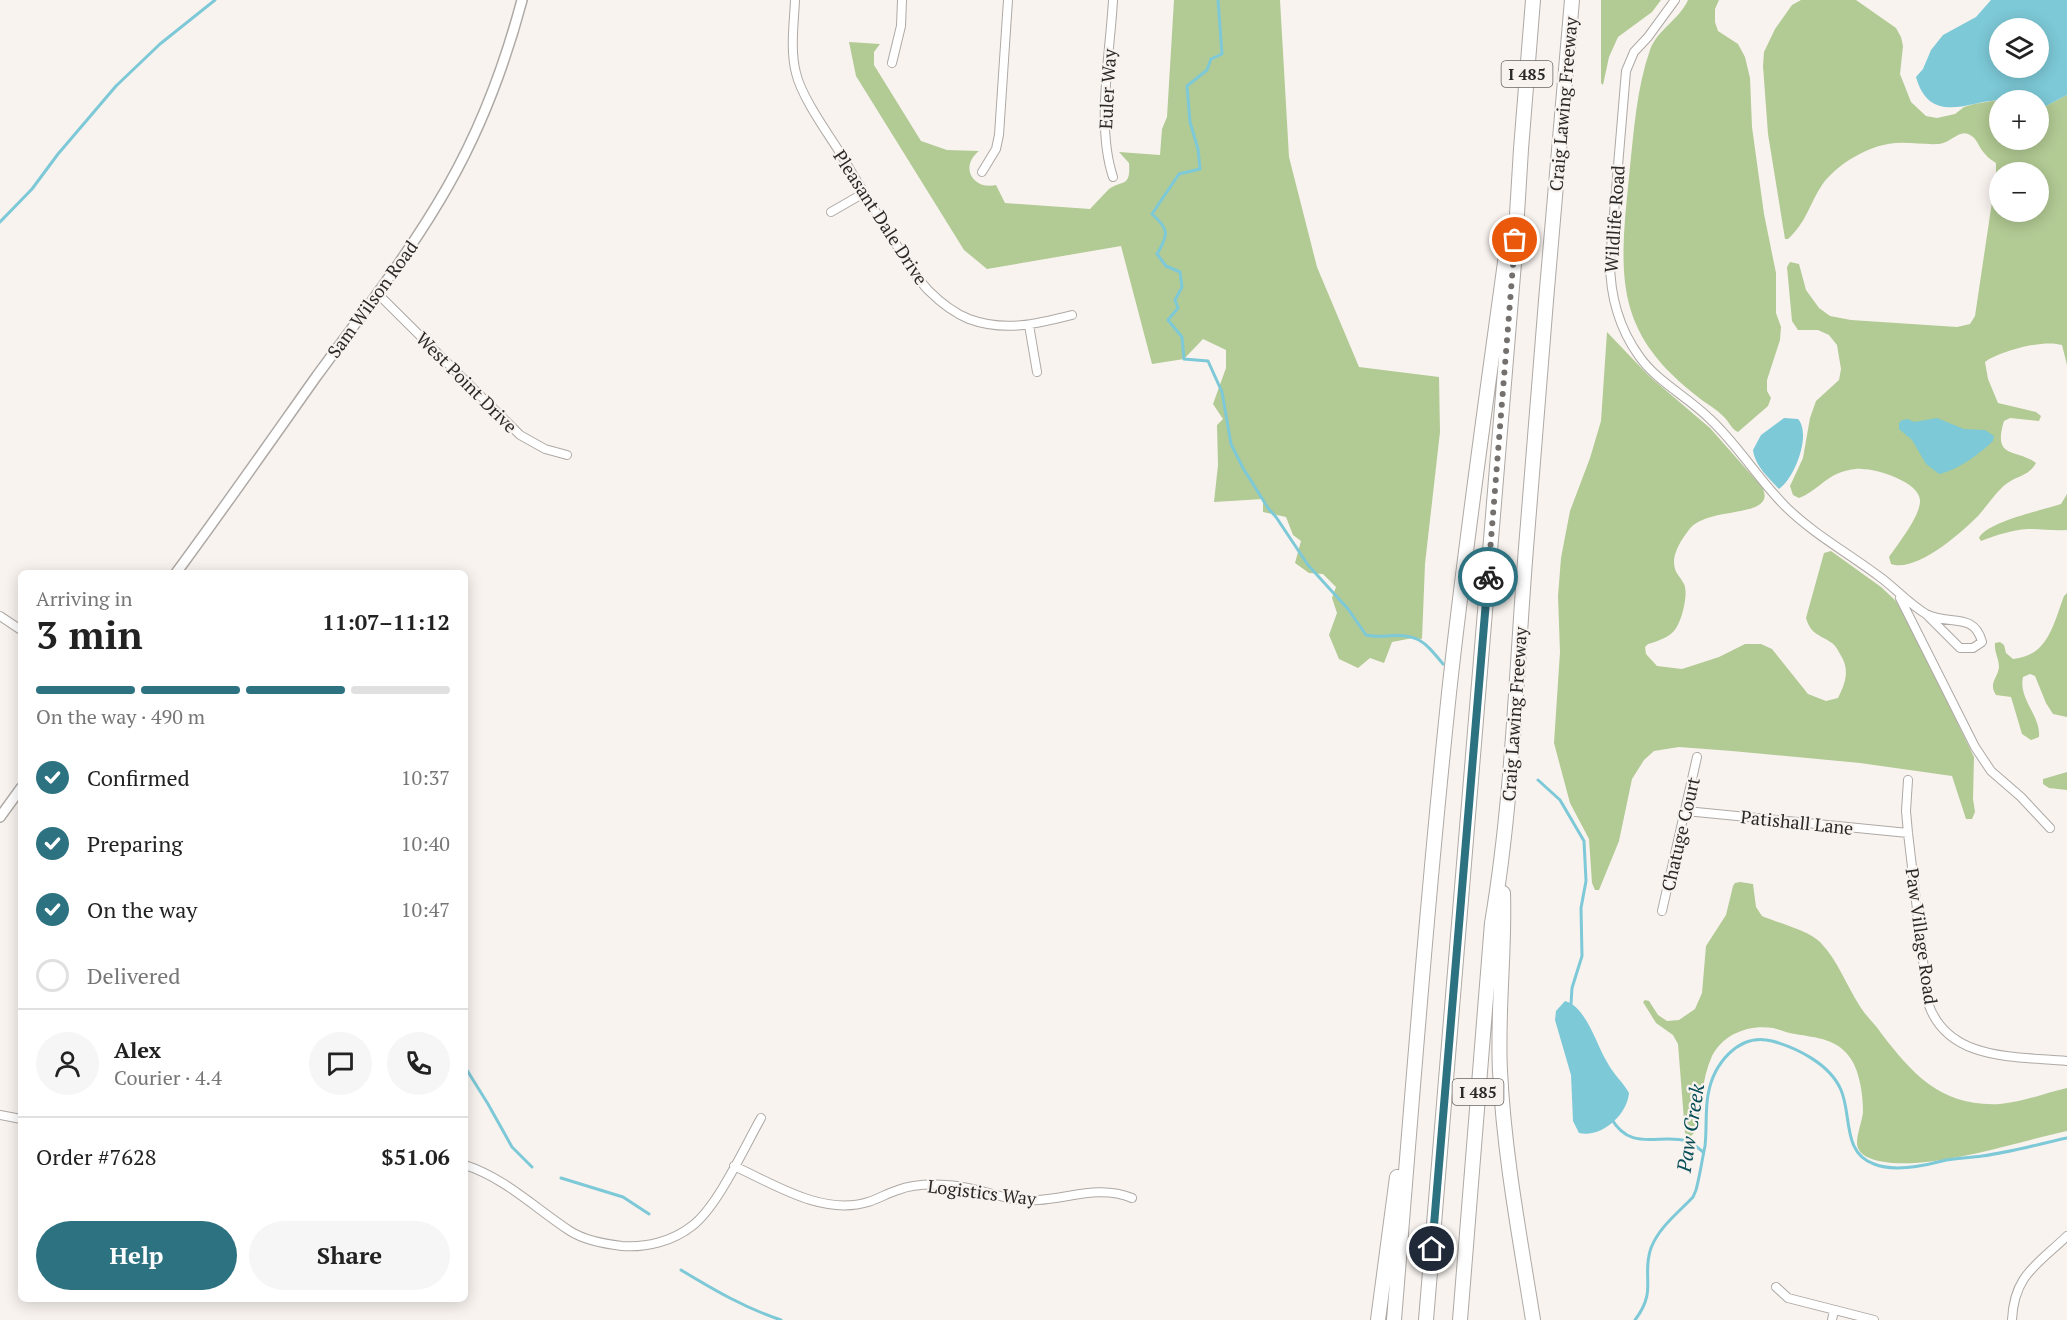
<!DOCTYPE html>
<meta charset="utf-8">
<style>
:root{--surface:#fff;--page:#f6f6f6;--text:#222;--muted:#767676;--line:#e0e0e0;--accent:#2d7281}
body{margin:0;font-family:"PT Serif",serif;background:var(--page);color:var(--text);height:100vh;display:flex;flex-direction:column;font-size:22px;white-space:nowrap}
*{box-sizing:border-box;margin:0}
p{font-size:20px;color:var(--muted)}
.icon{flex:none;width:33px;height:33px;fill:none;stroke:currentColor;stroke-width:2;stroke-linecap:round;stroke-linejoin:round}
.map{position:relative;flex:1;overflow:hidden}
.sheet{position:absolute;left:18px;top:570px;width:450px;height:732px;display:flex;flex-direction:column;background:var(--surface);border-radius:9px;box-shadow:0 3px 15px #0003}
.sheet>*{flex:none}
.tools{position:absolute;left:1989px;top:18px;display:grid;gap:12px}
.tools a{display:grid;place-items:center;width:60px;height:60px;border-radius:50%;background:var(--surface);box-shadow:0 3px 15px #0003;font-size:30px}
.pin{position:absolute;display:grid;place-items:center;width:51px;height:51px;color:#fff;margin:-26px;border:3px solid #fff;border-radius:50%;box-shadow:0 2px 6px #0007}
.courier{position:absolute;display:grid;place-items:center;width:60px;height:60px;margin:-30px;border:4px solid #2d7281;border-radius:50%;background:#fff;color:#222;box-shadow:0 2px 8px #0007}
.headline em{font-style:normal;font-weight:800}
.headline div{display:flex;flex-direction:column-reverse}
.headline{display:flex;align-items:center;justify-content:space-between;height:102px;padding:0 18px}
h1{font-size:39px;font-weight:800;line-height:45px}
.bar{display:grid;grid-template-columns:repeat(4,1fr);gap:9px 6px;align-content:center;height:72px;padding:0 18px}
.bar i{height:8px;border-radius:4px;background:var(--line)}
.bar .selected{background:var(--accent)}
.bar p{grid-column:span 4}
.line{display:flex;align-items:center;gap:15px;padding:0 18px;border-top:2px solid var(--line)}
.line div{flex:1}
.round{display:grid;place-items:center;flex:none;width:63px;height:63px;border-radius:32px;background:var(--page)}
ol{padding:0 18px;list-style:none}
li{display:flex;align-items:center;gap:18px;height:66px}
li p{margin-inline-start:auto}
li .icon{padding:6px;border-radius:50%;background:var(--accent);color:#fff;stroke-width:4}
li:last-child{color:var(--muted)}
li i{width:33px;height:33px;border:3px solid var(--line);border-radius:50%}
.primary-button{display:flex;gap:12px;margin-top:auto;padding:12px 18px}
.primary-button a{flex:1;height:69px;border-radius:36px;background:var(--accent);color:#fff;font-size:24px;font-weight:800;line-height:69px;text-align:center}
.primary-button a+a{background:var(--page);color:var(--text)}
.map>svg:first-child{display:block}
.forest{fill:#b2ca94;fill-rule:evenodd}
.water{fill:#7dc9d7;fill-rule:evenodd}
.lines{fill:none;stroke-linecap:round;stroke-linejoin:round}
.stream{stroke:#7dc9d7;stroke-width:3}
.minor-casing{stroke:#aea9a5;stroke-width:10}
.tertiary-casing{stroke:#aea9a5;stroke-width:12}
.motorway-casing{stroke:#aea9a5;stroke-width:16}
.minor{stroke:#fff;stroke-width:8}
.tertiary{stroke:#fff;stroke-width:9}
.motorway{stroke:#fff;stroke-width:14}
.done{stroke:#73706e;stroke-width:6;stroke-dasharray:0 10.8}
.route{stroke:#2d7281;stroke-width:8}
.labels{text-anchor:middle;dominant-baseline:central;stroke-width:4.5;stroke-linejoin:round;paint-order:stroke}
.shield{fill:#f8f3ef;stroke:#686664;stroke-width:1.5}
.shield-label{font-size:16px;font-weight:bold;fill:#2b2928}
.street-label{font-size:18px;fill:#2b2928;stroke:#f8f3ef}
.water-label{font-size:20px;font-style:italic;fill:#064d57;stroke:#f8f3ef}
</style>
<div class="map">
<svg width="2067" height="1320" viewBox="0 0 2067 1320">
<rect width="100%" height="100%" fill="#f8f3ef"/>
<path class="forest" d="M1174,0H1280L1289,157L1317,267L1359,367L1439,377L1440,432L1425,564L1422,639L1413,638L1392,642L1384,663L1370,658L1358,668L1339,659L1329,635L1337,613L1332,598L1336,587L1323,574L1309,573L1295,563L1301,541L1293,535L1286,517L1263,512V499L1214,502L1218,465L1217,425L1223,419L1213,404L1226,368V350L1203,339L1184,359L1152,364L1121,246L987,269L964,250L856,76L849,42L880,44L874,52V65L921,141L947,150L979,151C959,167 973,190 996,185L1005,203L1090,209C1096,203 1102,196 1108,190C1121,179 1131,189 1129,163L1119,152L1160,155L1162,129L1167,117Z
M1601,0H1661L1652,12L1618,37L1609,57L1603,85L1601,83Z
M1688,0H1719L1715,9V22L1718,31L1738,44L1745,57L1750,78L1752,127L1764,214L1776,273V313L1781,327L1780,340L1767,380V391L1771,398L1768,406L1738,432C1731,429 1729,421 1723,416C1719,412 1714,408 1709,405C1610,334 1619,277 1630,167C1634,129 1637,87 1650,50C1657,30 1679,20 1688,0Z
M1801,0H1856L1896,28L1901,37L1903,46L1900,74L1911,102L1926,116L1937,118L1955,114L1964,107L1974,104L2010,98L2032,99L2035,100H2000V140H2038L2039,102L2046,106L2067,95V365L2062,345C2044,339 2000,351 1985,362L1988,379L1998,403L2036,412L2041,416L2039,421L2010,418L2004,421C1992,460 2017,448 2036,463C2029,476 2016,476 2006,484C1997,491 1986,507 1978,516C1961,533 1916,573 1891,564L1889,557C1898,544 1921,515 1920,500C1919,482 1877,469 1862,469C1855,468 1845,471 1839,473C1825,478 1815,492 1799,498L1793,495L1790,486L1803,458L1810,418L1816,401L1839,380L1841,369L1837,345L1829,335L1818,330H1798L1792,321L1787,267L1790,262L1799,264L1806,290L1819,308L1830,316L1851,320L1957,327L1970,324L1975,316L1996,175V163C1992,160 1988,158 1985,154C1978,147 1978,138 1968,134C1959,130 1950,143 1939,144C1922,145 1905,141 1888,144C1865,148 1836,165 1822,185C1810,203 1806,223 1788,239H1785L1768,134L1763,66L1764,52L1775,29L1792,5ZM2000,172H2038V212H2000Z
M1607,332L1649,376L1710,428L1763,488C1764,492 1766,497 1763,501C1754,516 1702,509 1688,531C1682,539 1675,550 1674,560C1674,574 1679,574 1684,584C1689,594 1681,625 1673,632C1667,638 1655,642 1648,644L1645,647L1646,654L1657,666L1682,669L1719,657L1745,644H1761L1772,649L1808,694L1826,701L1838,698C1846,682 1850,669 1840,654C1838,650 1835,645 1832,643C1819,634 1811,635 1806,618L1824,553L1831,551L1881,587L1896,601L1913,631L1974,757L1973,799L1975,812L1972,819H1966L1952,776L1860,763L1732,751L1679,747L1654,751L1644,760L1632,779L1619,841L1599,890H1595L1592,883L1589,839L1570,803L1554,743L1560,652L1558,596L1561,558L1570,511L1590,458L1601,421Z
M2067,494V530C2054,531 2041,529 2028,529C2011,530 1997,535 1981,541L1979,538C1986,522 2043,510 2061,504Z
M2067,593V717L2053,714L2046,703L2035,676L2030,674L2023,677C2018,699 2041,716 2039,737L2031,740L2022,734L2011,697L1996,695C1988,683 1998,678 1999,667C1999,658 1994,652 1995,643L2000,642L2004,645L2006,653L2013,659C2048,656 2053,625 2064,596Z
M2067,772V790L2049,788L2043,784V779Z
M1740,882L1753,884L1756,907L1762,916C1778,923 1808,930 1820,942C1838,960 1847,987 1861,1008C1867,1017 1875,1024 1881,1033C1913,1075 1942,1107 2000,1104C2023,1102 2045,1093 2067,1088V1131C2019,1141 1911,1178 1867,1157C1861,1154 1857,1149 1857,1143C1857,1133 1862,1122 1863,1112C1863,1095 1860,1073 1851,1059C1837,1038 1817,1038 1795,1034C1788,1033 1781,1030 1773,1028C1749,1024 1723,1034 1712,1056C1701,1080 1702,1107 1696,1131L1690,1137L1685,1133L1678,1044L1673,1035L1656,1023L1643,1002L1645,1000L1649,1001L1658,1015L1667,1021L1679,1020L1695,1009L1702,993L1706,946L1726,915L1733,886L1735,883Z"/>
<path class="water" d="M1991,0H2067V95L2046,106L2039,102L2038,100C2030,100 2020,96 2011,98C1999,100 1986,101 1974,104C1945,111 1925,109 1916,77L1923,69L1931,50L1943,35L1976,17ZM2038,28V68H2000V28Z
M1784,418L1798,419C1812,435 1794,479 1779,489C1769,478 1755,466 1753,450L1761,435Z
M1937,418L1964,429L1985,430L1994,436L1993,441C1981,453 1956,471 1939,474L1926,464L1912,440L1899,429V423L1902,420L1908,419L1914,422Z
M1565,1001C1586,1006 1597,1046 1607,1062C1613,1074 1623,1082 1629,1093C1627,1115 1602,1138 1579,1133L1573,1121L1571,1075L1555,1020L1556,1011Z"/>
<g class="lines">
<path class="stream" d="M1218,0L1222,54L1211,59L1207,70L1187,86L1190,122L1198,149L1200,169L1179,174L1152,214C1169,229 1169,234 1157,254L1166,266L1180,272L1182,287L1175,300L1178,308L1168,320L1182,337L1184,359L1208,361L1222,392L1231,444L1243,468L1268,508L1276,517L1308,565L1348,609L1366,635C1374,637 1378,636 1386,636C1418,633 1424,641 1443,664
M0,222L32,189L58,154L116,86L160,44L215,0
M1538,780L1560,800L1584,841L1586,881L1581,908L1582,956L1572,988L1571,1004
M465,1067L488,1104L512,1147L532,1167
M1611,1118C1631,1153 1659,1133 1687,1141C1693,1143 1698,1148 1703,1152
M561,1178L623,1197L649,1214
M681,1270C714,1290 745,1308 781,1320
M1635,1320C1658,1290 1641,1276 1651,1248C1659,1227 1678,1213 1693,1197L1696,1190C1700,1175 1702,1160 1705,1146C1707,1129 1705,1112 1708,1095C1713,1065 1738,1032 1772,1041C1797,1048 1830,1064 1841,1090C1852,1115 1842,1153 1874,1164C1893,1172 1923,1166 1942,1161C1955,1158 1969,1158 1982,1156C2011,1152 2039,1144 2067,1138"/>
<g class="minor-casing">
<path id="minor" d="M795,0C794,23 790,50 796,73C801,95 824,128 837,148C856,180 875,211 894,241C905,258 914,275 928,290C939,301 954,313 969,319C1004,332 1037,324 1072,315
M1113,0C1110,55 1096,126 1113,177
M1675,0L1648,37L1634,52L1626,71L1610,261C1610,295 1619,328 1639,356C1657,382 1687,396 1710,419C1738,445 1758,479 1785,506C1812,533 1848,553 1880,577C1895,588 1909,604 1926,614C1948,626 1974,611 1982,642L1973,648H1960L1927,615
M892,63L901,26L902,0
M982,172L996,149L999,135L1008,0
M831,212L864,193
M377,293L520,435L545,449L567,455
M1029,325L1037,372
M1900,598L1975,747L1991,771L2021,797L2050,828
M0,616L21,630
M1908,780L1906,811L1908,833L1928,1003C1948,1062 2016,1056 2067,1061
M1686,811L1908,833
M1662,911L1697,757
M0,1115L21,1119
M465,1165C505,1178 535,1208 570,1231C584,1240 605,1244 622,1246C646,1248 673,1241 692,1226C718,1206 744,1148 761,1118
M734,1166C774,1184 822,1216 868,1202C878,1199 888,1193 898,1190C913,1184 931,1184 947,1185C978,1186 1006,1203 1038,1200C1070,1198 1100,1185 1132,1198
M1776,1287L1788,1298L1874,1320
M1832,1320L1834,1310
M2012,1320C2014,1275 2037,1265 2067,1236"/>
</g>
<g class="tertiary-casing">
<path id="tertiary" d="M176,573C224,508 270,442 316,377C362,314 410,253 448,186C481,128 505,64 522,0
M0,817L21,788"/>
</g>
<g class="motorway-casing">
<path id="motorway" d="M1503,893C1505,952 1497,1011 1500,1071C1504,1154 1520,1238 1533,1320
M1378,1320L1397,1177
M1394,1320C1411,1111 1427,901 1449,693C1465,546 1486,401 1506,255
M1426,1320L1514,263L1521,149L1533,0
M1460,1320L1492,923C1513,799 1516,673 1526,548C1540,365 1556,183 1572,0"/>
</g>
<use href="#minor" class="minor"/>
<use href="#tertiary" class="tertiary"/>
<use href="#motorway" class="motorway"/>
</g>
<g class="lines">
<path class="done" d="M1488,577L1515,240"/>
<path class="route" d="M1432,1249L1488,577"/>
</g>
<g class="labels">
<g class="shield">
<rect x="1501.5" y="61" width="51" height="26" rx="4.5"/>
<rect x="1452.5" y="1079" width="51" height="26" rx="4.5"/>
</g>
<g class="shield-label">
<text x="1527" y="74">I 485</text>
<text x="1478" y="1092">I 485</text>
</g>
<g class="street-label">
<text transform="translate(1107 89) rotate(-87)">Euler Way</text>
<text transform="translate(1563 104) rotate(-85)">Craig Lawing Freeway</text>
<text transform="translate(881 217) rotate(57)">Pleasant Dale Drive</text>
<text transform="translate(1614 219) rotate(-86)">Wildlife Road</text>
<text transform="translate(372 299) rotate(-54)">Sam Wilson Road</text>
<text transform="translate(467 382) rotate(45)">West Point Drive</text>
<text transform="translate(1514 714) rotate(-86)">Craig Lawing Freeway</text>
<text transform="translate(1797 822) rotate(6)">Patishall Lane</text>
<text transform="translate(1680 834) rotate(-77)">Chatuge Court</text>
<text transform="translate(1922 936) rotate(82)">Paw Village Road</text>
<text transform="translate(982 1192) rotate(7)">Logistics Way</text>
</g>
<g class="water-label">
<text transform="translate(1690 1128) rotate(-81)">Paw Creek</text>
</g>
</g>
</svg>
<div class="tools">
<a><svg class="icon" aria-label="layers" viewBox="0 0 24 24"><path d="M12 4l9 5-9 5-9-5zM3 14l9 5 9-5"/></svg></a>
<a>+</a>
<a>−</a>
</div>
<div class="pin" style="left:1515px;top:240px;background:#ea580c"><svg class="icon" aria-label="bag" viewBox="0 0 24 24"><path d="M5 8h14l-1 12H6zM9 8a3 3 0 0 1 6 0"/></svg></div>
<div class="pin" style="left:1432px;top:1249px;background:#1f2937"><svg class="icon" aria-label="home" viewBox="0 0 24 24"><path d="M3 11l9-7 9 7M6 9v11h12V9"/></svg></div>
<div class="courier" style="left:1488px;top:577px"><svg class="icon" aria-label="bike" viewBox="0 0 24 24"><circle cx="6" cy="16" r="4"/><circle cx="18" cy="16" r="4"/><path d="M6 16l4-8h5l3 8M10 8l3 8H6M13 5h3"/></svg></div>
<section class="sheet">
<div class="headline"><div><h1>3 min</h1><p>Arriving in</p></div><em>11:07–11:12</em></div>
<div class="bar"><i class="selected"></i><i class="selected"></i><i class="selected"></i><i></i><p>On the way · 490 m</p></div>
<ol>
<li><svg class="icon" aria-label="check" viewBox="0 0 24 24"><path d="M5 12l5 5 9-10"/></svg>Confirmed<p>10:37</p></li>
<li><svg class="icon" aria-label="check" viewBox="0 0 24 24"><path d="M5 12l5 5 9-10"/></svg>Preparing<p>10:40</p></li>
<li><svg class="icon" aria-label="check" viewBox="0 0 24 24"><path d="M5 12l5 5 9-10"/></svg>On the way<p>10:47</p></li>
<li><i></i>Delivered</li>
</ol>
<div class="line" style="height:108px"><a class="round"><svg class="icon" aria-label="person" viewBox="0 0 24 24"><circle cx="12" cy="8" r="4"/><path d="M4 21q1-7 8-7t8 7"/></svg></a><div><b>Alex</b><p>Courier · 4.4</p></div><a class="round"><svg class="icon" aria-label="chat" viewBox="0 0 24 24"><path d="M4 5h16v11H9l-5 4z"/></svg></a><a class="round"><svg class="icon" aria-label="phone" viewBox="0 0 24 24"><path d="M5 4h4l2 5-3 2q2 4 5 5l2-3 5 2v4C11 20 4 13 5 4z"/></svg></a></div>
<div class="line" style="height:78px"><div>Order #7628</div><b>$51.06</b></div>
<div class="primary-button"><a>Help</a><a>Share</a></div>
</section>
</div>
